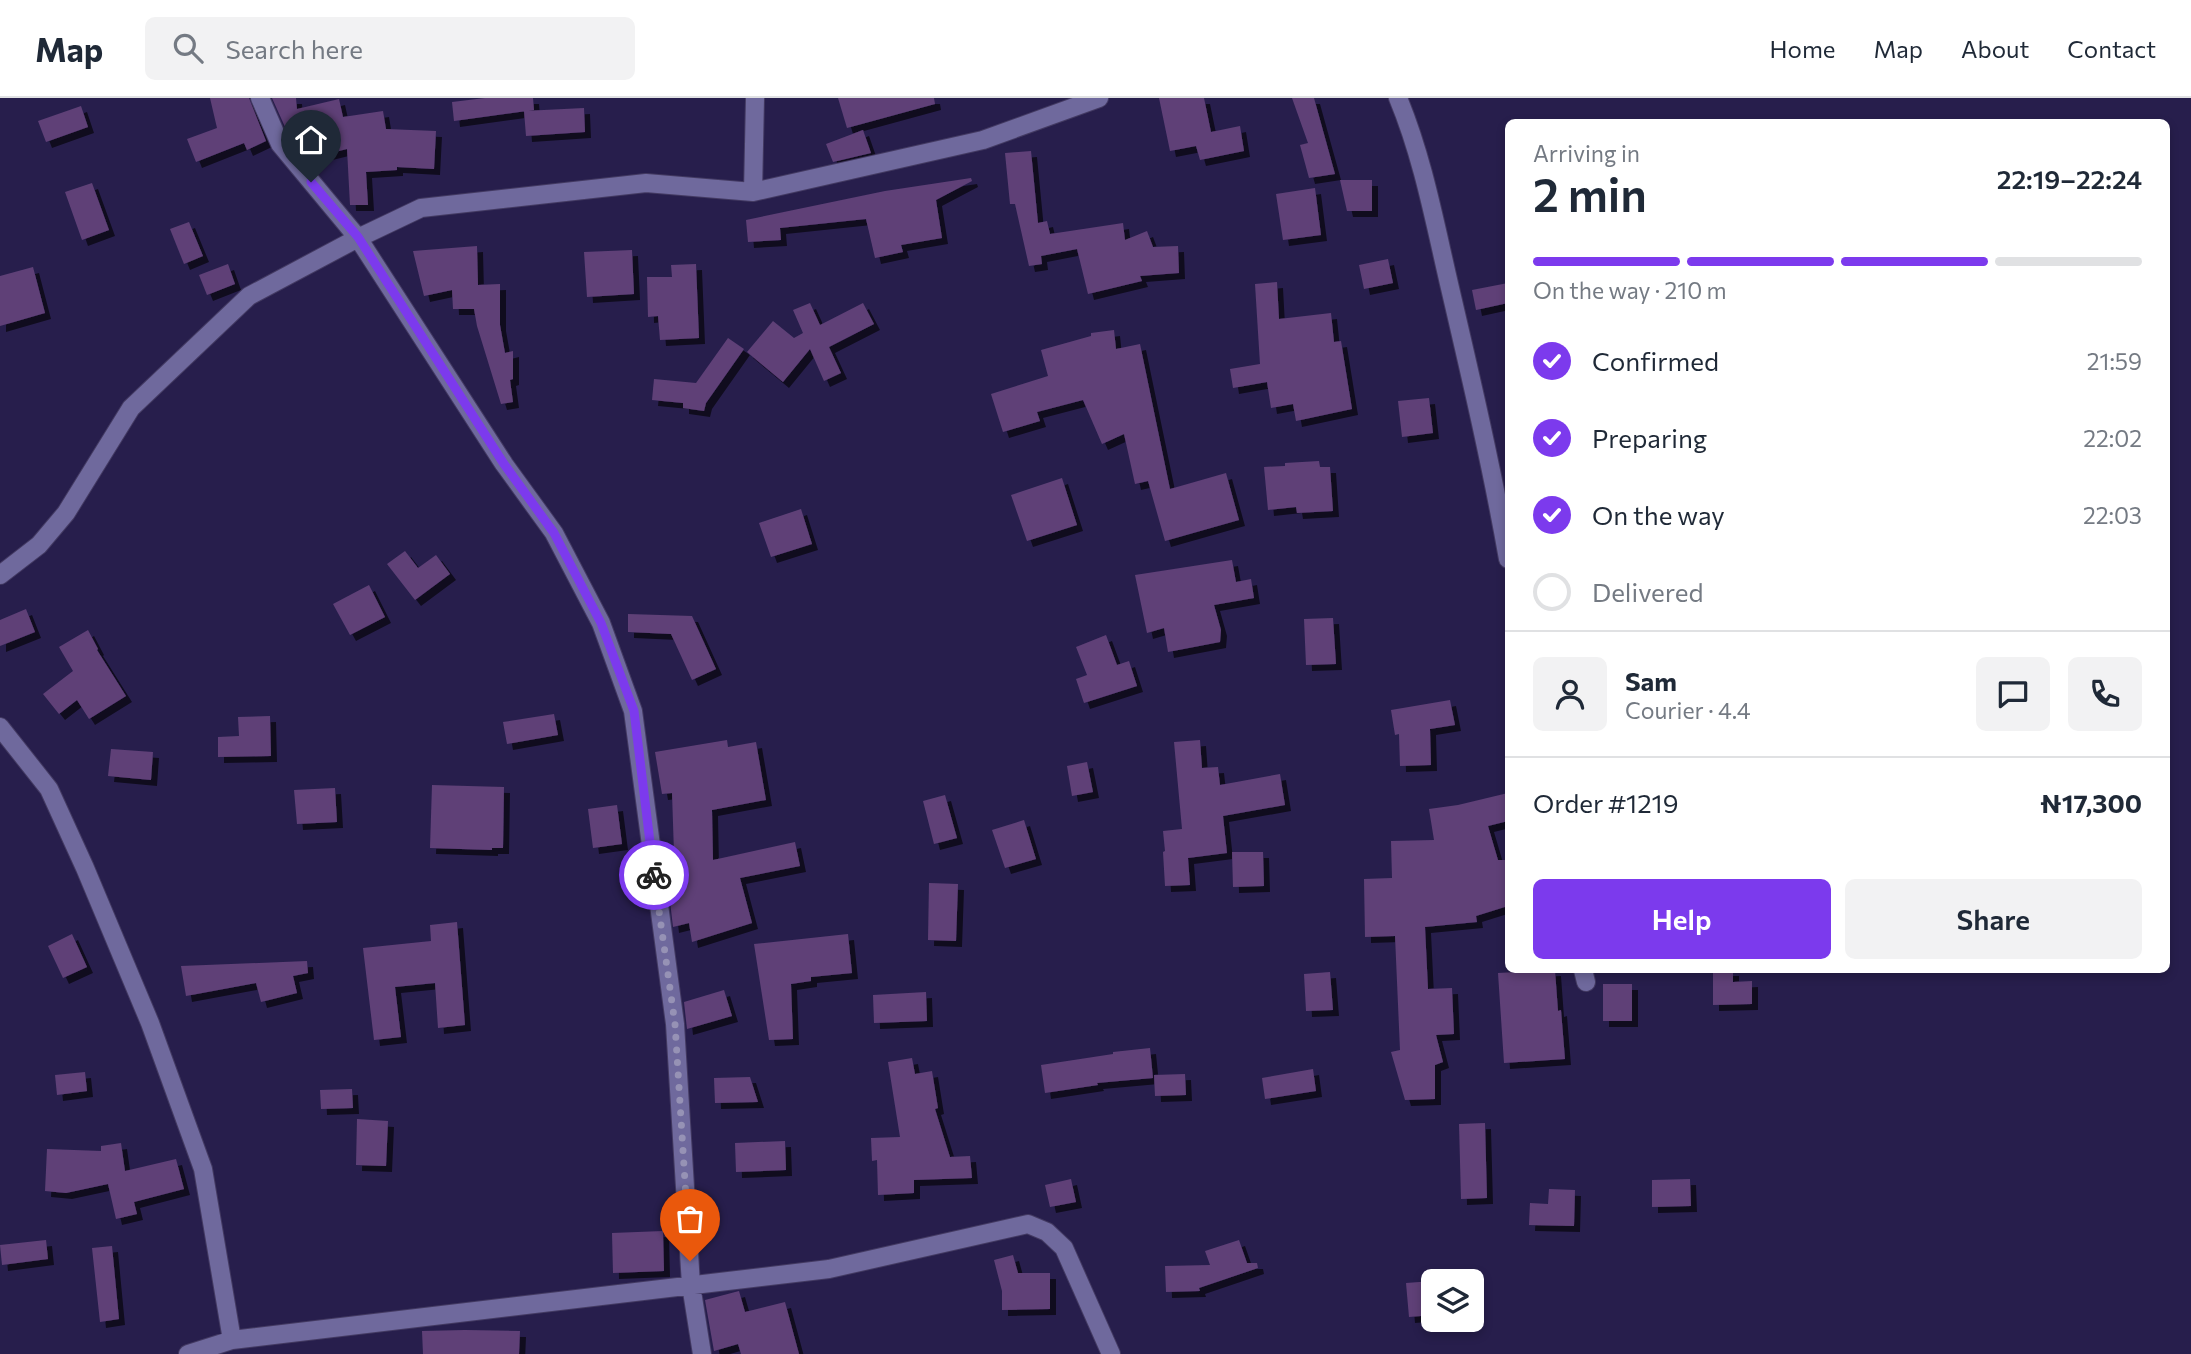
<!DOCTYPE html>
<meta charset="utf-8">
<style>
:root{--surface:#fff;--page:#f2f2f3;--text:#1f2937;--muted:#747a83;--line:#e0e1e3;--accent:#7c3aed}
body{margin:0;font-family:Commissioner,sans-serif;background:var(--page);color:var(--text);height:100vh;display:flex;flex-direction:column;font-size:26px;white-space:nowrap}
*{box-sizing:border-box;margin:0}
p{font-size:23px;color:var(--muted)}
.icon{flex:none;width:38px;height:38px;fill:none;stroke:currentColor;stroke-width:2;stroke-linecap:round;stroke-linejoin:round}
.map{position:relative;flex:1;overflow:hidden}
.details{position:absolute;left:1505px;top:21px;width:665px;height:854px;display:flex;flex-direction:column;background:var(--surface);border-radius:10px;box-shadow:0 4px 10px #0003}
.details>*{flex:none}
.fabs{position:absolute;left:1421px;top:1171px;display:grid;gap:14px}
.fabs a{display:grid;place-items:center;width:63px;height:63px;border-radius:10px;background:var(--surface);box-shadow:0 4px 10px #0003;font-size:35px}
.pin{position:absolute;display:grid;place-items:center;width:60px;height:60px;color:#fff;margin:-72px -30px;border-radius:50% 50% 50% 0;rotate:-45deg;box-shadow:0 0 7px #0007}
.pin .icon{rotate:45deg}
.courier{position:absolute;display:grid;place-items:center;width:70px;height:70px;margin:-35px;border:5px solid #7c3aed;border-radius:50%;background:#fff;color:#222;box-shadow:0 2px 9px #0007}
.overview em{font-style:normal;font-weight:600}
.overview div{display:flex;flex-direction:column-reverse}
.overview{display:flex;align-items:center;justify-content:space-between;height:119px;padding:0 28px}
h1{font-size:46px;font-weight:600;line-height:52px}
.bar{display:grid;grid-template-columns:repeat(4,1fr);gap:10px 7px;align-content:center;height:84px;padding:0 28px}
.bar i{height:9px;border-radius:5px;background:var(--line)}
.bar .current{background:var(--accent)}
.bar p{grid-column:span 4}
.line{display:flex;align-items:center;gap:18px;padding:0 28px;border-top:2px solid var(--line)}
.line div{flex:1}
.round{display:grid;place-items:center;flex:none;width:74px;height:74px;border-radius:10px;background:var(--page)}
ol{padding:0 28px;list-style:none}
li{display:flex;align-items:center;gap:21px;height:77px}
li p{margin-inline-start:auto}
li .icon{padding:7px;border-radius:50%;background:var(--accent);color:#fff;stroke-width:4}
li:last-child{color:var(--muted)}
li i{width:38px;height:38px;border:4px solid var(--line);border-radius:50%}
.button{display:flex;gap:14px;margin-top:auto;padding:14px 28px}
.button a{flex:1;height:80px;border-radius:10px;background:var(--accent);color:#fff;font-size:28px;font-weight:600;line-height:80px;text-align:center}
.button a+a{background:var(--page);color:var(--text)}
header{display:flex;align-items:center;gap:42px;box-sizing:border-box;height:98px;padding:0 35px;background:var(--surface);border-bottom:2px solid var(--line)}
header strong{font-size:33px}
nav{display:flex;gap:38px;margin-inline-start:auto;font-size:24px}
.search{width:490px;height:63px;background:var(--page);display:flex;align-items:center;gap:18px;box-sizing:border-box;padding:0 24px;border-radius:10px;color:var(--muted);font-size:26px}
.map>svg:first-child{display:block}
.building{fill:#5f4077;filter:url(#shadow)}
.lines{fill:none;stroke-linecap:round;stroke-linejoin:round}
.minor-casing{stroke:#433a62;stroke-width:20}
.minor{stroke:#6f699d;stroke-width:18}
.done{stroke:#9692b5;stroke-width:7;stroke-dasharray:0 12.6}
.route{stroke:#7c3aed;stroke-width:9}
</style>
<header>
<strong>Map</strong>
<div class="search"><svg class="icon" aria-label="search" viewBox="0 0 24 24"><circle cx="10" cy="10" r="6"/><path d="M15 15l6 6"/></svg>Search here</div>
<nav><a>Home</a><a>Map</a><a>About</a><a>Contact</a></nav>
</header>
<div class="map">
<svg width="2191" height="1256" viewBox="0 0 2191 1256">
<defs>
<filter id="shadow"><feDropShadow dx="6" dy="6" stdDeviation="0" flood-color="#0009"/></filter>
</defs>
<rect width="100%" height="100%" fill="#271e4c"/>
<path class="building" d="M210,0H249L266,43L247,52L244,45L196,64L187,41L217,30Z
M272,0H296L297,11L339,1L343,19L383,13L386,31L436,33L434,71L397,69V72L366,74L368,107H350L347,51L310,60L305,42L294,45L290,40Z
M485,0H533L534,12L454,23L452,4Z
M838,0H934L935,6L847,30Z
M1159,0H1204L1211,34L1240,28L1244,53L1200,62L1196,48L1170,53Z
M1292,0H1314L1335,76L1309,80L1300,47L1308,45Z
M81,8L88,29L46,44L38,23Z
M584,10L585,34L526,38L524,13Z
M863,32L871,55L833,64L826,46Z
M1031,53L1038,125L1047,123L1050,136L1123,125L1125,142L1147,133L1153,149L1178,148L1179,175L1140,178L1142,183L1088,196L1077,151L1041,158L1042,166L1029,168L1015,106H1010L1005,55Z
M971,80L972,83L936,102L942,140L901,147L903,154L875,160L866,121L780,130L781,142L748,144L746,122L885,93Z
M1340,82H1372V113H1347Z
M92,85L109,132L82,142L65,94Z
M1315,90L1321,137L1283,142L1276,96Z
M189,124L203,158L184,166L170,131Z
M477,148L478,187L500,186V227L505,255L513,253V281L510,282L513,304L501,306L477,228L474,211H453L452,192L424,198L413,153Z
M632,152L634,196L587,199L584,154Z
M1388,161L1393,185L1364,191L1359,167Z
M228,166L235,186L207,197L199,177Z
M696,166L699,240L660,242L658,218L648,219L647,179H672L671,167Z
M33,169L45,215L0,228V178Z
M1277,184L1279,221L1331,215L1334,244L1341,243L1352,311L1296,323L1293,306L1271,310L1267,284L1233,290L1230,271L1260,266L1255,186Z
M1508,185V205L1476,212L1472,192Z
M810,205L820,227L863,205L874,226L829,249L841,275L824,283L810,251L783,284L747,254L773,223L794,240L803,235L793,212Z
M1114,232L1116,251L1140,246L1170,391L1226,375L1239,422L1165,443L1148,383L1135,386L1124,336L1102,346L1083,302L1037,314L1040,323L1003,334L991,296L1048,278L1041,252L1091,238V235Z
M728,240L744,251L706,305L704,313L683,310V305L652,302L654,281L696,285Z
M1429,300L1433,335L1402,339L1398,303Z
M1319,363L1320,369H1330L1333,413L1297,415L1296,409L1268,412L1264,369L1285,368V365Z
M1062,380L1077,427L1027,443L1011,397Z
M801,411L812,446L771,459L759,425Z
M405,453L418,470L436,457L450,476L415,502L387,466Z
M1232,462L1236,484L1251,481L1254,500L1214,507L1221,532L1220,544L1168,554L1164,530L1147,535L1135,477Z
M369,487L385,519L350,537L333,506Z
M26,511L35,534L0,548V522Z
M628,516L692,518L716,571L692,582L671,536L628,534Z
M1333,520L1336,566L1306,567L1304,521Z
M88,532L98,551L97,552L126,598L89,621L77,602L59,616L43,596L73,573L59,549Z
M1106,537L1117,567L1129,563L1137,588L1084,605L1076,581L1087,577L1076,549Z
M1450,602L1455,627L1430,631L1431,667L1400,668L1399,636L1395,637L1391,612Z
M554,616L558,637L507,646L503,624Z
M270,618L271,658L218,659V639L239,638L238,619Z
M727,642L728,649L756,644L766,702L712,712L713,762L795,744L800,768L740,780L752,825L692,844L689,825L673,829L668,786L675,785L672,695L662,696L655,654Z
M1200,642L1202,670L1218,669L1220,687L1280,676L1285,707L1223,718L1227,755L1188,760L1190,787L1165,788L1163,754L1165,753L1163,733L1182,731L1174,644Z
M111,651L153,654L151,682L108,678Z
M1087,664L1093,694L1072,698L1067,668Z
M432,687L504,689L503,750H492V752L430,750Z
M335,690L337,724L297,726L294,692Z
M1508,695V723L1488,728L1498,762H1508V808L1476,818L1477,824L1425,829L1428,891L1452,890L1454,936L1436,937L1443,964L1435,967V1001L1405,1002L1391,954L1400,952L1395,838L1365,839L1364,781L1392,780L1391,743L1434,742L1429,711L1458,707Z
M945,697L957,740L934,746L923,703Z
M617,707L622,746L593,750L588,711Z
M1024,722L1036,761L1005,770L992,732Z
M1232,754H1263L1264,788L1233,789Z
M929,785L958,786L956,843L928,842Z
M457,824L465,927L438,930L435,885L395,889L401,939L374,942L363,850L431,843L430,827Z
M72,836L87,869L63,880L48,848Z
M848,836L852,875L811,879V883L791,886L793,941L769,942L754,846Z
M307,863L308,875L293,878L297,895L261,904L256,885L186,898L181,868Z
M1555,872L1558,913L1561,912L1565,961L1504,965L1498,875Z
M1713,872H1733V884L1752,883V906L1713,907Z
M1330,874L1333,912L1306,913L1304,876Z
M1603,886H1632V923H1603Z
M724,892L732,918L687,931L684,904Z
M926,894L927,923L874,925L873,897Z
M1150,950L1153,980L1097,985L1098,987L1045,995L1041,967L1113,956V954Z
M912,960L915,976L932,973L938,1010L935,1011L950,1059L970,1058L972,1080L914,1082V1095L878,1097L877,1062L872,1063L871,1040L900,1039L888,964Z
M1313,971L1316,993L1265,1001L1262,980Z
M85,974L87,993L57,997L55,977Z
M1185,976L1186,997L1155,998L1154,977Z
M750,979L758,1004L715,1005L714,980Z
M352,991L353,1010L321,1011L320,992Z
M357,1021L388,1023L386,1068L356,1067Z
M1485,1025L1487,1100L1461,1101L1459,1026Z
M785,1043L786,1072L736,1074L735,1045Z
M121,1045L125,1073L176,1061L184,1091L134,1104L137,1116L116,1121L108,1086L66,1095L45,1093L47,1051L101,1053V1048Z
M1071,1081L1076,1104L1050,1109L1045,1087Z
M1690,1081L1691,1108L1652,1109V1082Z
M1549,1091L1575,1092L1574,1128L1529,1127L1530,1105L1548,1106Z
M663,1133L664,1173L613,1175L612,1135Z
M46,1142L48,1161L2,1167L0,1147Z
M1239,1142L1247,1165H1257L1258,1170L1199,1190L1200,1193L1166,1194L1165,1168L1210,1167L1205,1153Z
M112,1148L119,1221L100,1224L92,1150Z
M1013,1157L1018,1175H1050V1211L1002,1212V1193L994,1162Z
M1433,1183V1217L1409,1219L1406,1185Z
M739,1193L745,1214L785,1204L799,1256H741L738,1246L714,1253L705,1202Z
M465,1232L520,1233L519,1256H423L422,1233Z"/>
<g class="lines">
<g class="minor-casing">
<path id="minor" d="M260,0L280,46L358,140L504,366L554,435L601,525L633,613L675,926L691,1187L702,1256
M1398,0C1423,60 1435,126 1450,190C1471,280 1492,370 1508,461
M753,94L755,0
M0,477L39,447L66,415L131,310L249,198L358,140L421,110L646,85L753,94L983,42L1099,0
M0,629L49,691L85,770L150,925L203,1071L232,1242
M1583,872L1586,884
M188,1256L232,1242L829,1171L1028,1126L1047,1134L1064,1150L1111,1256"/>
</g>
<use href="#minor" class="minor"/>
</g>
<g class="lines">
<path class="done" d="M654,777L675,926L690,1163"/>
<path class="route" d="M311,84L358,139L504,366L554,435L601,525L634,613L654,777"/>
</g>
</svg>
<div class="fabs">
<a><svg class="icon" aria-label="layers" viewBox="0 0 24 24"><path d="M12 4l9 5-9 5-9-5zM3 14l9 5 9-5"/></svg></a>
</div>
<div class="pin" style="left:690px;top:1163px;background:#ea580c"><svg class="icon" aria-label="bag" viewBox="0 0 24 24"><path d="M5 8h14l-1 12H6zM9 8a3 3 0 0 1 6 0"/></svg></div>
<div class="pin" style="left:311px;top:84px;background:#1f2937"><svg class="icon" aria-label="home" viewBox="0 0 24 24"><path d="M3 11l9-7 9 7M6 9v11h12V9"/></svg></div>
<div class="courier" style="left:654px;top:777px"><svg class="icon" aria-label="bike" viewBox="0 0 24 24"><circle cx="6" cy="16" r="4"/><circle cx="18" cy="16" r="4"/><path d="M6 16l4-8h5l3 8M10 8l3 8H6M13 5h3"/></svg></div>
<section class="details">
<div class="overview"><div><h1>2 min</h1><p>Arriving in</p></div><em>22:19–22:24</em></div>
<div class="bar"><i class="current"></i><i class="current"></i><i class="current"></i><i></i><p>On the way · 210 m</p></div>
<ol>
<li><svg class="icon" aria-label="check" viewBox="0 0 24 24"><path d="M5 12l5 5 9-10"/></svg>Confirmed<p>21:59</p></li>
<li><svg class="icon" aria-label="check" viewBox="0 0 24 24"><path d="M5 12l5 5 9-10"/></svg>Preparing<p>22:02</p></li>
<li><svg class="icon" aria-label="check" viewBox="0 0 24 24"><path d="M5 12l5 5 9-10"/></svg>On the way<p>22:03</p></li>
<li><i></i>Delivered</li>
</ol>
<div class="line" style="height:126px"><a class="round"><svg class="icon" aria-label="person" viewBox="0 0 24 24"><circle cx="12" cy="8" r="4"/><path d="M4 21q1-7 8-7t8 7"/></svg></a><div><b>Sam</b><p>Courier · 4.4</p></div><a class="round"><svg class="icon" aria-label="chat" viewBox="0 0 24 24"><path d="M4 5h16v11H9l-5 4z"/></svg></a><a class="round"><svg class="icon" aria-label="phone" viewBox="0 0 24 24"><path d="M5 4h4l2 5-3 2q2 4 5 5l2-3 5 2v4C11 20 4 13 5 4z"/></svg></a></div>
<div class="line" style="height:91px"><div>Order #1219</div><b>₦17,300</b></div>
<div class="button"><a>Help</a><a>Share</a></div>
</section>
</div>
